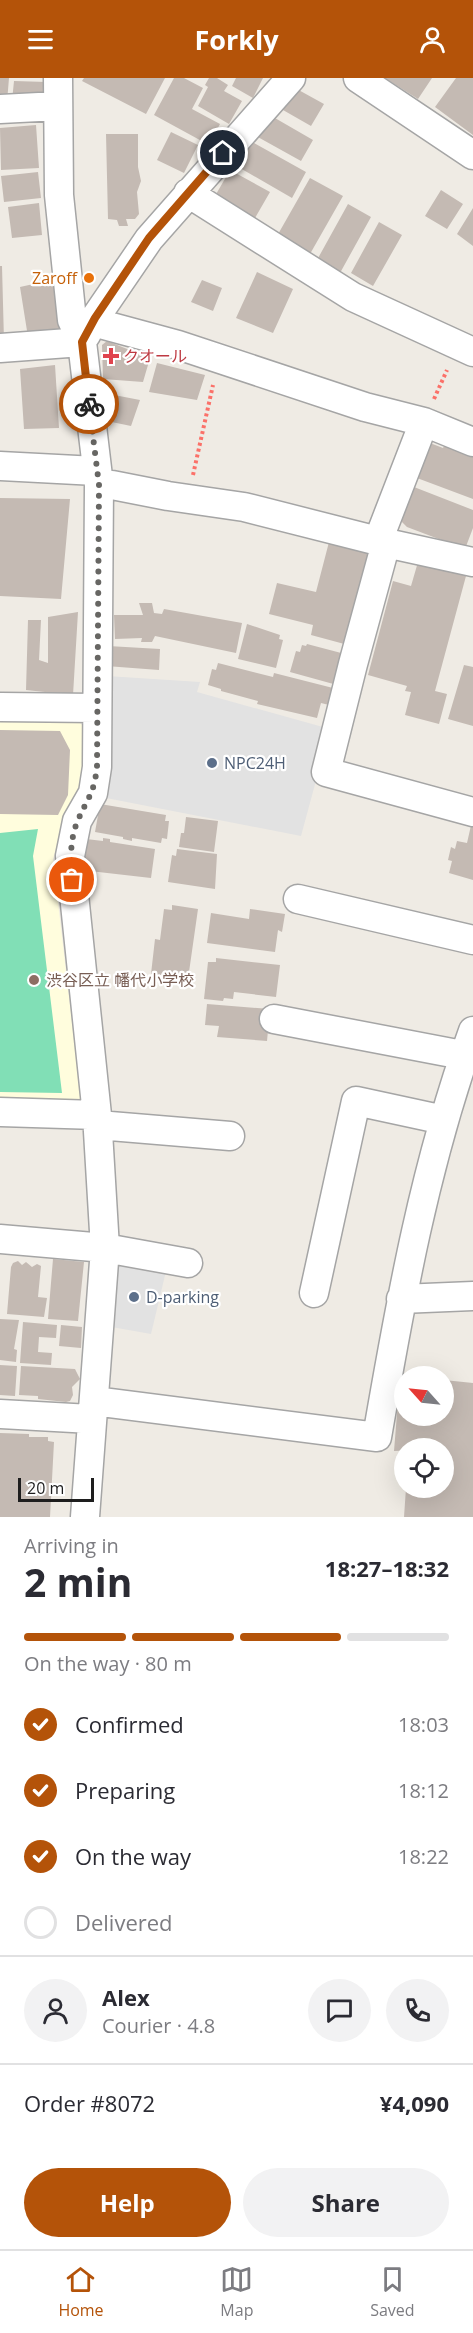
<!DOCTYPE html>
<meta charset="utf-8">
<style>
:root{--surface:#fff;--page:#f2f2f3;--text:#2b2b33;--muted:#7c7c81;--line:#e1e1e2;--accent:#b45309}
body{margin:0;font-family:"Open Sans","Noto Sans JP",sans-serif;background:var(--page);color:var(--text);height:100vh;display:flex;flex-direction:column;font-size:22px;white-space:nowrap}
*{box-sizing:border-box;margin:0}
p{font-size:20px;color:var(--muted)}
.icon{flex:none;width:33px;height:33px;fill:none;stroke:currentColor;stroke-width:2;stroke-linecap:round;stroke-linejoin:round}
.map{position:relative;height:1439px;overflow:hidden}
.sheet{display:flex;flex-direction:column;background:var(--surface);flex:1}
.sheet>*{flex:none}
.needle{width:39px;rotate:297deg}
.fabs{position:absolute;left:394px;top:1288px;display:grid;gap:12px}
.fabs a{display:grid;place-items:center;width:60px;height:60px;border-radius:50%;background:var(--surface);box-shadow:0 6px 24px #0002;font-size:30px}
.scale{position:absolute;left:18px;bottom:15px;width:76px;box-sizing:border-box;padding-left:6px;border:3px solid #1e1e1e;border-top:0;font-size:16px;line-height:21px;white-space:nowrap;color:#1e1e1e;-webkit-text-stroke:4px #fff;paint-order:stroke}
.pin{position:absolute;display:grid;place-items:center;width:51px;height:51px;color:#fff;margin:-26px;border:3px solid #fff;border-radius:50%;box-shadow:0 2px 6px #0007}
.courier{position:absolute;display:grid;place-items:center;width:60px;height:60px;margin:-30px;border:4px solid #b45309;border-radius:50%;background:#fff;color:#222;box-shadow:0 2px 8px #0007}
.summary em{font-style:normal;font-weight:700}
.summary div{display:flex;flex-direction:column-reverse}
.summary{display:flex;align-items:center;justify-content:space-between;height:102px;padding:0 24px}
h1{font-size:39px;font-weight:700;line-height:45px}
.bar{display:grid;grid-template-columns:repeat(4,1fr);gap:9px 6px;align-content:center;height:72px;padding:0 24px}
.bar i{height:8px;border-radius:4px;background:var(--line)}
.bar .active{background:var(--accent)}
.bar p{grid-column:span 4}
.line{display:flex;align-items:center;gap:15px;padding:0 24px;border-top:2px solid var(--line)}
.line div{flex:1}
.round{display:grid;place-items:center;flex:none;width:63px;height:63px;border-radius:32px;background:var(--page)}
ol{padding:0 24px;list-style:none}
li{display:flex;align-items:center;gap:18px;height:66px}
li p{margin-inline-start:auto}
li .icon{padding:6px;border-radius:50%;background:var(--accent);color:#fff;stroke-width:4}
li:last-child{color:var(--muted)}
li i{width:33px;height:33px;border:3px solid var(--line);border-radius:50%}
.primary-button{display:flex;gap:12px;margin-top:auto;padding:12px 24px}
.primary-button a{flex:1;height:69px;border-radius:36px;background:var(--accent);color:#fff;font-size:24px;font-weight:700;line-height:69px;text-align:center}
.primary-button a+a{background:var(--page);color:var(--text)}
header{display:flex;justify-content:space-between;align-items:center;height:78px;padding:0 24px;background:var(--accent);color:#fff;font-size:27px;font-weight:700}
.dock{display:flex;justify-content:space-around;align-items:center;height:84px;border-top:2px solid var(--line);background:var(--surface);font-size:16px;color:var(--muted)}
.dock a{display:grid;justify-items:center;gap:3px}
.dock .active{color:var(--accent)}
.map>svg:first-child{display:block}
.education{fill:#fffddd}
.pitch{fill:#81dfb6}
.parking{fill:#e2e2e2}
.building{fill:#c4bab3}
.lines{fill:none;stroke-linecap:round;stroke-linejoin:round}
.minor-casing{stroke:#a5a5a5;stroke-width:31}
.path{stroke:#fb7169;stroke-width:4;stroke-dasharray:3 3;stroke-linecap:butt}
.minor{stroke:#fff;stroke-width:28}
.done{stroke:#676663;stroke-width:6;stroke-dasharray:0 10.8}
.route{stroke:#b45309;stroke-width:8}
.food-dot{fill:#e8710a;stroke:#fff;stroke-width:2}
.health-dot{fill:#e0444e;stroke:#fff;stroke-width:2}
.service-dot{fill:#5c6f8a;stroke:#fff;stroke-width:2}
.education-dot{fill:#8d6e63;stroke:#fff;stroke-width:2}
.labels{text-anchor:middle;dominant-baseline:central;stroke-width:4.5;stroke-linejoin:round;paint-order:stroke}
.food-label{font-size:16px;fill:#c56008;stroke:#fff;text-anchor:end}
.health-label{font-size:16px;fill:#be3a42;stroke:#fff;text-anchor:start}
.service-label{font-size:16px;fill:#4e5e75;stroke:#fff;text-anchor:start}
.education-label{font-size:16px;fill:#785e54;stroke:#fff;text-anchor:start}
</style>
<header><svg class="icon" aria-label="menu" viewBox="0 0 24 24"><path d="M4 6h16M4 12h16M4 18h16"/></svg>Forkly<svg class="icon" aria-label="person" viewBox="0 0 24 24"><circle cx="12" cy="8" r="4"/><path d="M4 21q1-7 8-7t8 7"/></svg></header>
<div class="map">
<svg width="473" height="1439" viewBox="0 0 473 1439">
<rect width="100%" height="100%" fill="#efebe4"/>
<path class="education" d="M0,640L77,642L85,650L81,711L65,740L53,781L81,1022L0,1027Z"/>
<path class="pitch" d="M38,751L33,778L62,1015L0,1014V755Z"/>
<path class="parking" d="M107,598L200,604L197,614L330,651L301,758L101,719Z
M112,1179L167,1189L151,1256L106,1248Z"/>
<path class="building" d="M0,0H9L7,24H0Z
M84,0H165L146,36L82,3Z
M174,0H184L203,10L192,31L220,46L209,67L154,37Z
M209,0H217L228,7L224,13L242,23L229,46L198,28L208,9L205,7Z
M236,0H263L253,20L232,8Z
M385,0H432L418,21Z
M456,0H473V57L435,29Z
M14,3L47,4L46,24L12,23Z
M295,10L324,26L311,48L283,32Z
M268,36L313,62L301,83L256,58Z
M36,47L39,90L1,92L0,50Z
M171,54L198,67L184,95L157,82Z
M106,56H138V89L141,103L137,114L139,136L135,141H126L128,148H119L117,142L108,141Z
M247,61L306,94L292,120L233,86Z
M230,92L270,114L255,140L215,118Z
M38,94L41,120L4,124L1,98Z
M310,100L343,118L310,176L277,158Z
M441,112L463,126L447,151L425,138Z
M39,125L42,157L12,160L8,129Z
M348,126L371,139L340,195L317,182Z
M473,130V168L457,156Z
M379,144L402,157L373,208L351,195Z
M0,188H2L4,263L0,264Z
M257,194L293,211L273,255L236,240Z
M56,201L65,253L28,259L20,209Z
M202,202L222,210L213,233L191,224Z
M107,263L150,280L143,304L103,301L102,267Z
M157,285L205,297L197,322L149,314Z
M55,287L59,350L24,351L20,291Z
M109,316L140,322L131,348L102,342Z
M430,365L443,370L444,368L473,378V421L417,400Z
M414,409L473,432V450L465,471L407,449L401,443Z
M0,420L70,421L61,521L0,518Z
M329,464L372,474L348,567L311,557L313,547L269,536L277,505L316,514Z
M418,484L466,498L435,613L447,616L439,646L405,637L411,614L405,613L407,608L368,597L393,503L411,508Z
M139,525H152L154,535L162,536L164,531L242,545L236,575L155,558L152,564H141L142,560L115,561L114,537H143Z
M78,534L73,617L26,612L28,542H41L39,582L48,585V539Z
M247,546L280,557L279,561L283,562L276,590L238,581Z
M307,566L345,576L337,607L290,594L296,573L300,574L302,567L306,568Z
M108,568L160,571L159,592L106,588Z
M218,585L273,599L274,595L333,610L329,627L321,625L317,640L257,626L258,623L221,613V611L208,607L212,591L216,592Z
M464,587L473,589V648L448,641Z
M0,652L60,653L70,672L68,717L58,737L0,736Z
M100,726L166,737L165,743H169L167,761L162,760L161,765L132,760V763L123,761V759L95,754Z
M186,739L218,743L214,774L179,769L181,755H184Z
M472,743H473V802L449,795L452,783L448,782L451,769L455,771L457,763L467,765Z
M103,760L110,761V764L155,771L151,800L81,792L86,761L103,763Z
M177,771L217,776L215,811L168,804L172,777L176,778Z
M172,827L198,831L188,901L151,896L155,861L160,862L164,831L172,832Z
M250,831L285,836L282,854L278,852L275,874L207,865L211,835L249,841Z
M216,880L280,887L276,919L234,914L233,921L224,920L223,923L204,921L208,884H216Z
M207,926L270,931L267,963L217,959L219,948L205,947Z
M53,1181L84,1184L78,1243L48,1241Z
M18,1183L22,1187L26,1184L32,1189L37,1186L41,1188L38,1219L47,1220L44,1239L7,1236L11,1189L13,1185Z
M0,1241L19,1242L14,1271L17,1272L16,1284L0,1282Z
M23,1244L57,1247L56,1260L39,1259L38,1274L52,1275L51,1287L20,1285Z
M61,1247L82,1249L81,1270L59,1268Z
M0,1287L17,1288L15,1318L0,1317Z
M21,1288L75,1291L80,1301L72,1309L73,1317L70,1323L66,1324L38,1321V1318L19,1317Z
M400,1299H405V1338H444V1302L473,1305V1439H404L406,1410H444V1371L394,1373Z
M0,1355L29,1356V1359H48V1363L54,1364L50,1439H0Z"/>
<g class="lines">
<g class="minor-casing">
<path id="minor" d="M58,0L59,117L72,242L82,264L99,407L97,689L93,715L77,743L70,778L97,1037L105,1170L85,1439
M358,0L473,77
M0,31L58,28
M188,115L353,219L473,274
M95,240L104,247L178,267L365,329L424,344L473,364
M86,257L95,240L149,161L291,0
M0,270L82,264
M0,388L96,393
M99,407H112L168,418L244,429L386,465L473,484
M378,463L424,344
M386,465L353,586L326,694L473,734
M0,629L96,630
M298,821L473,862
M274,941L473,979
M0,1034L97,1037
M98,1047L230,1058
M0,1161L105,1170L188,1185
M314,1215L356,1023L444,1042
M401,1221L473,1218
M94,1323L377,1359C401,1220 425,1086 473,953
M0,1336L91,1341"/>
</g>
<path class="path" d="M434,321L447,292
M193,397L213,307"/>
<use href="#minor" class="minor"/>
</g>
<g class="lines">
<path class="done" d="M72,802C70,782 70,760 78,742C88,719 94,716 97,689L99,407L89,326"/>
<path class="route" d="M89,326L82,264L95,240L149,160L223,75"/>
</g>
<circle class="food-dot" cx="89" cy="200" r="6"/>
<path class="health-dot" d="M108 269h6v6h6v6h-6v6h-6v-6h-6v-6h6z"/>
<g class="service-dot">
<circle cx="212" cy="685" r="6"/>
<circle cx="134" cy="1219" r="6"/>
</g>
<circle class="education-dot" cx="34" cy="902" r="6"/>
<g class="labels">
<g class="food-label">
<text x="77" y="200">Zaroff</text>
</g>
<g class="health-label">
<text x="123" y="278">クオール</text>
</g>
<g class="service-label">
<text x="224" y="685">NPC24H</text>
<text x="146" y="1219">D-parking</text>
</g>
<g class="education-label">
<text x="46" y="902">渋谷区立 幡代小学校</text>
</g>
</g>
</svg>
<div class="fabs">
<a><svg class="needle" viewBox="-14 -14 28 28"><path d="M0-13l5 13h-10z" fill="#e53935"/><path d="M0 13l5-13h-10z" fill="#7c7c81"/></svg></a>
<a><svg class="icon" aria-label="locate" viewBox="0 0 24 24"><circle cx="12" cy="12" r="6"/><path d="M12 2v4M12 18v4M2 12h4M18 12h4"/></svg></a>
</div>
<div class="scale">20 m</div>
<div class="pin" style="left:72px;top:802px;background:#ea580c"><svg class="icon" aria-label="bag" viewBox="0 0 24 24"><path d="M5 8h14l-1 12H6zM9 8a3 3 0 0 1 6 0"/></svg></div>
<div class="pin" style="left:223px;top:75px;background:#1f2937"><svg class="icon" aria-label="home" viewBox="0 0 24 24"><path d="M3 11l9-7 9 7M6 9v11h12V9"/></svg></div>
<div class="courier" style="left:89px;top:326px"><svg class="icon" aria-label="bike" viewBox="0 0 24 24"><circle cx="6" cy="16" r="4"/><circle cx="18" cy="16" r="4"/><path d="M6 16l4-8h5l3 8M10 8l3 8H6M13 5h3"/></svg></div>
</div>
<section class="sheet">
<div class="summary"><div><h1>2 min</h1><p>Arriving in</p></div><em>18:27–18:32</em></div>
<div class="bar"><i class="active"></i><i class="active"></i><i class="active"></i><i></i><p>On the way · 80 m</p></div>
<ol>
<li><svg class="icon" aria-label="check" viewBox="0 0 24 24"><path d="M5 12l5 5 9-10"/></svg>Confirmed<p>18:03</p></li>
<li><svg class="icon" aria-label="check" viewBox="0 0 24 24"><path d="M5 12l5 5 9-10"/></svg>Preparing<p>18:12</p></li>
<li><svg class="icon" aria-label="check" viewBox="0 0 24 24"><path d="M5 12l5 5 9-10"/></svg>On the way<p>18:22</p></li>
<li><i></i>Delivered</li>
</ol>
<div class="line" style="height:108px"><a class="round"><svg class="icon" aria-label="person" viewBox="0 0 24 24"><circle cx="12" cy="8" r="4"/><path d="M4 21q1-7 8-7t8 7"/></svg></a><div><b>Alex</b><p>Courier · 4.8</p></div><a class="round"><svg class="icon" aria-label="chat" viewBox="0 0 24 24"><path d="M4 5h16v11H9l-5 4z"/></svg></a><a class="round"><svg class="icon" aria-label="phone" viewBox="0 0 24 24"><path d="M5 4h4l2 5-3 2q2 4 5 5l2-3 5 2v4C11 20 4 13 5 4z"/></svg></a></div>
<div class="line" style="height:78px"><div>Order #8072</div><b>¥4,090</b></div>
<div class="primary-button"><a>Help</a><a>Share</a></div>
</section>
<nav class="dock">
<a class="active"><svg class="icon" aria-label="home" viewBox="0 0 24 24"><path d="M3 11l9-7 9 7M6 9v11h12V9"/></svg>Home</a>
<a><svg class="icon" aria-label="map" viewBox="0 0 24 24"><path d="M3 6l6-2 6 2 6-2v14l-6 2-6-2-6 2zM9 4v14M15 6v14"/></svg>Map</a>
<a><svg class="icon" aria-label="saved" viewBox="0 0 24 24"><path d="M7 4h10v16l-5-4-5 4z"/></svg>Saved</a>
</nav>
